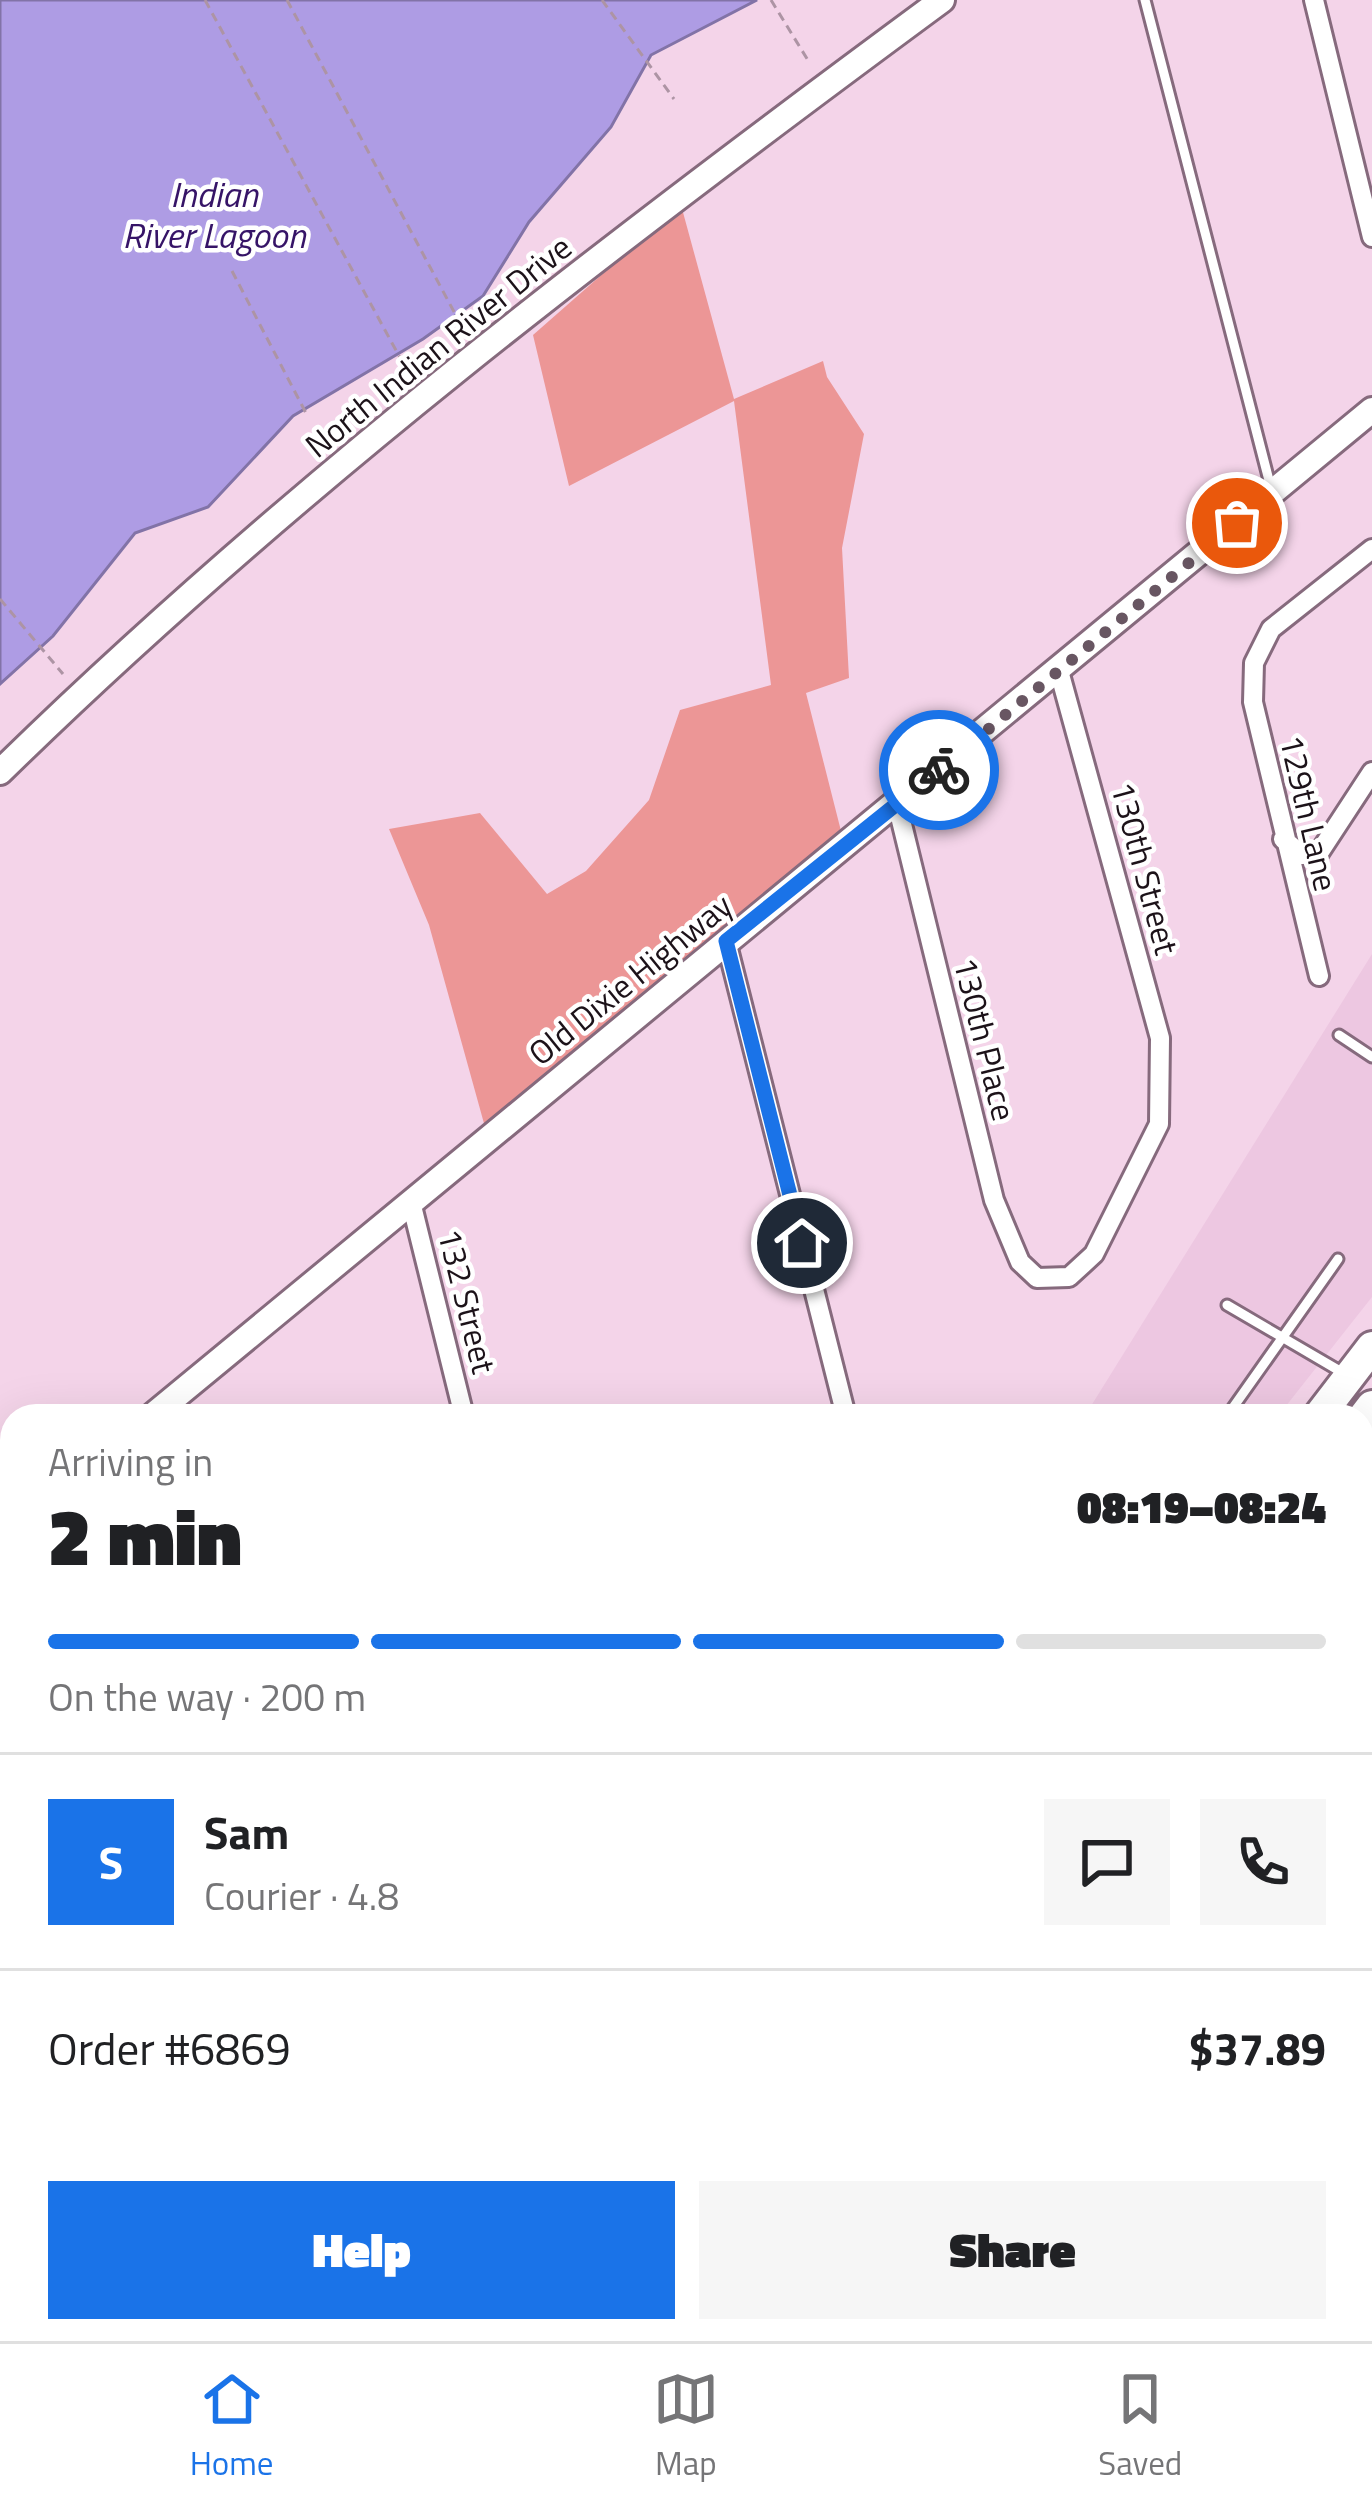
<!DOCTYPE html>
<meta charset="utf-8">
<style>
:root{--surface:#fff;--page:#f6f6f6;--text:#202124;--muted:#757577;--line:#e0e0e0;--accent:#1a73e8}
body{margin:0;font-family:"Titillium Web",sans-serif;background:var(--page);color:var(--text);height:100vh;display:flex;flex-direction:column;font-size:45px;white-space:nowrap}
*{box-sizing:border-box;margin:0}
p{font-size:39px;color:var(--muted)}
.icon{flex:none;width:66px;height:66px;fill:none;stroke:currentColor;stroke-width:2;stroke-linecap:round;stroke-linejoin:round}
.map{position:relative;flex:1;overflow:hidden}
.panel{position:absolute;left:0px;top:1404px;width:1374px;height:939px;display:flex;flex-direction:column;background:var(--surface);border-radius:36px 36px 0 0;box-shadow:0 12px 48px #0002}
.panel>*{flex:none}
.pin{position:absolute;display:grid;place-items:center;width:102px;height:102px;color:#fff;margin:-51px;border:6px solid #fff;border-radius:50%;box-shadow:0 3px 12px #0007}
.courier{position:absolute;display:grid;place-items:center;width:120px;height:120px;margin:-60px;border:9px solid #1a73e8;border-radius:50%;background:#fff;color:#222;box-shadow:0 3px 15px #0007}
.head em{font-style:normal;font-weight:800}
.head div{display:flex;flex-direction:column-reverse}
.head{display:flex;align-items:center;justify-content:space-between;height:204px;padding:0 48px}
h1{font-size:78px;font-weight:800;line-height:90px}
.bar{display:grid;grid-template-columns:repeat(4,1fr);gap:18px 12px;align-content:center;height:144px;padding:0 48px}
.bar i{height:15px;border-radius:9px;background:var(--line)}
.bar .active{background:var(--accent)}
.bar p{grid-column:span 4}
.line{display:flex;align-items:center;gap:30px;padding:0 48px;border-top:3px solid var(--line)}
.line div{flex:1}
.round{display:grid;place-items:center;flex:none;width:126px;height:126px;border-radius:0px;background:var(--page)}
.cta{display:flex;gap:24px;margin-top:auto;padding:24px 48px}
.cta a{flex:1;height:138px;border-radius:0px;background:var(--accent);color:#fff;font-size:48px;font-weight:800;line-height:138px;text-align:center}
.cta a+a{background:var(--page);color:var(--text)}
.tabs{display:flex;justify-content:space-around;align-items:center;height:168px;border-top:3px solid var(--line);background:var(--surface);font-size:33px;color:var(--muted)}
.tabs a{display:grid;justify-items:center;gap:6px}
.tabs .active{color:var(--accent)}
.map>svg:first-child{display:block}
.built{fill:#edc7e1}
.forest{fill:#ec9696}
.water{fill:#ae9ce4;stroke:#8273a7;stroke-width:3}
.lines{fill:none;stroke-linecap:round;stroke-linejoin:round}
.service-casing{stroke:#866a7d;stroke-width:15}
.minor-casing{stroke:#866a7d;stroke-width:24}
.tertiary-casing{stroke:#866a7d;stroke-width:30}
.primary-casing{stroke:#866a7d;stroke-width:36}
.path{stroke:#ad94a4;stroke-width:3;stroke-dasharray:9 6;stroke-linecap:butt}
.service{stroke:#fff;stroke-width:9}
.minor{stroke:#fff;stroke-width:18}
.tertiary{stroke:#fff;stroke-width:24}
.primary{stroke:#fff;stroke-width:30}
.done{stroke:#685662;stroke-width:12;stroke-dasharray:0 21.6}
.route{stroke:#1a73e8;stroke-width:15}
.labels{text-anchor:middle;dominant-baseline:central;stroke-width:9;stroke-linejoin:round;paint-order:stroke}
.street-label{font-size:33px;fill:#1c1219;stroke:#fff}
.water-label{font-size:36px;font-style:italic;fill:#361467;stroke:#fff}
</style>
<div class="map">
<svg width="1372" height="2341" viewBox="0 0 1372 2341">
<rect width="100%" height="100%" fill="#f4d4e9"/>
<path class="built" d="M1372,954V1297L1278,1416H1109L1091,1406Z
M1362,1880L1372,1885V2040L1362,2057Z
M249,2331H529L520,2341H249L244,2337Z"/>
<path class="forest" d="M681,205L734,399L823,361L827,377L864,434L842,548L849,678L806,693L841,831L485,1127L429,925L389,829L480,813L547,894L586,871L649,800L680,710L771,685L734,401L569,486L533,335Z
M12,2271V2331H237L249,2341H0V2277Z"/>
<path class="water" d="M0,0H757L651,55L611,127L529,222L483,296L423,339L293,416L208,507L135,533L53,636L0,684Z"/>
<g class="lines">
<g class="service-casing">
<path id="service" d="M1145,0L1271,488
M1339,1035L1372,1057
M1227,1305L1345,1374
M1227,1416L1338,1259
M1362,1782L1372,1783
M1362,1838L1372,1848
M457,2341L466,2331"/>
</g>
<g class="minor-casing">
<path id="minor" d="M1314,0L1372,237
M897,804L994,1200L1020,1262L1037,1278L1069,1277L1094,1254L1159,1124L1160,1038L1059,671
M1283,839L1302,855L1319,853L1372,772
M726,941L846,1416
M1319,976L1253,702L1254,663L1271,629L1372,549
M411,1202L464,1416
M0,2067L12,2088
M1362,2215L1372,2199
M659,2331L676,2341
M1001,2331L1018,2341
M1283,2341L1289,2331"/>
</g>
<g class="tertiary-casing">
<path id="tertiary" d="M0,772C290,488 615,241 942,0
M152,1416L1372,410
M0,1541L12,1531"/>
</g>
<g class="primary-casing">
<path id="primary" d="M1319,1416L1372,1347
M1362,1419L1372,1406
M559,2341L568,2331
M609,2341L618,2331"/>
</g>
<path class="path" d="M205,0L404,365
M287,0L460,323
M602,0L674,99
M771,0L809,62
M232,271L308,417
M0,599L63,674"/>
<use href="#service" class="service"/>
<use href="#minor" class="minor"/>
<use href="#tertiary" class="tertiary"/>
<use href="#primary" class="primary"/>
</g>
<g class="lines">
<path class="done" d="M939,770L1237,523"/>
<path class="route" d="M802,1243L726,941L939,770"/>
</g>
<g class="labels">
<g class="street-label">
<text transform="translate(438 346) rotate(-39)">North Indian River Drive</text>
<text transform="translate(1309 813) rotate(77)">129th Lane</text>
<text transform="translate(1145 868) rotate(75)">130th Street</text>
<text transform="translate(630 979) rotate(-39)">Old Dixie Highway</text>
<text transform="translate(985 1039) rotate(76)">130th Place</text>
<text transform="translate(467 1301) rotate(76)">132 Street</text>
</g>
<g class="water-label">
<text x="214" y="193">Indian<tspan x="214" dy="41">River Lagoon</tspan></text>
</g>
</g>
</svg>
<div class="pin" style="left:1237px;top:523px;background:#ea580c"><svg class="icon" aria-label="bag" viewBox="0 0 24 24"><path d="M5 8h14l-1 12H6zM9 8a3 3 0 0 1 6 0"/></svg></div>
<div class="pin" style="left:802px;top:1243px;background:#1f2937"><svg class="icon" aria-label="home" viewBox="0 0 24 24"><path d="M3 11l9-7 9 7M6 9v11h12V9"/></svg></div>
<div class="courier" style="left:939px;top:770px"><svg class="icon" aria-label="bike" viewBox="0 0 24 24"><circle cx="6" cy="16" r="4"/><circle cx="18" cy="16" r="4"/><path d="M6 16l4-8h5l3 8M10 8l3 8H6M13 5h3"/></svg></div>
<section class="panel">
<div class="head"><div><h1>2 min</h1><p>Arriving in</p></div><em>08:19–08:24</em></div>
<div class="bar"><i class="active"></i><i class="active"></i><i class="active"></i><i></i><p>On the way · 200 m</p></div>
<div class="line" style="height:216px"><b class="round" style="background:var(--accent);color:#fff">S</b><div><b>Sam</b><p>Courier · 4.8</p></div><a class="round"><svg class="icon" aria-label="chat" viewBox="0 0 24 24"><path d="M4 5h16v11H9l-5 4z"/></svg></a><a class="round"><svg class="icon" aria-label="phone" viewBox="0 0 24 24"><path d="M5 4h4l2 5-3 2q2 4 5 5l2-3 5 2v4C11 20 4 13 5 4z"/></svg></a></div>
<div class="line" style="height:156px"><div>Order #6869</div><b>$37.89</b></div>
<div class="cta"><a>Help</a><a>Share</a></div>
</section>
</div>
<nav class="tabs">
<a class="active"><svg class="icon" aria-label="home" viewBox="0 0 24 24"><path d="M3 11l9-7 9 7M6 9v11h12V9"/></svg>Home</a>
<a><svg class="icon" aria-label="map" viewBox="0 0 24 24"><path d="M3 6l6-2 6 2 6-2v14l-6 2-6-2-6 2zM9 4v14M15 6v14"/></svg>Map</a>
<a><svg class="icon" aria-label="saved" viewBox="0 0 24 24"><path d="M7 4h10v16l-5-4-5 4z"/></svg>Saved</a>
</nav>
